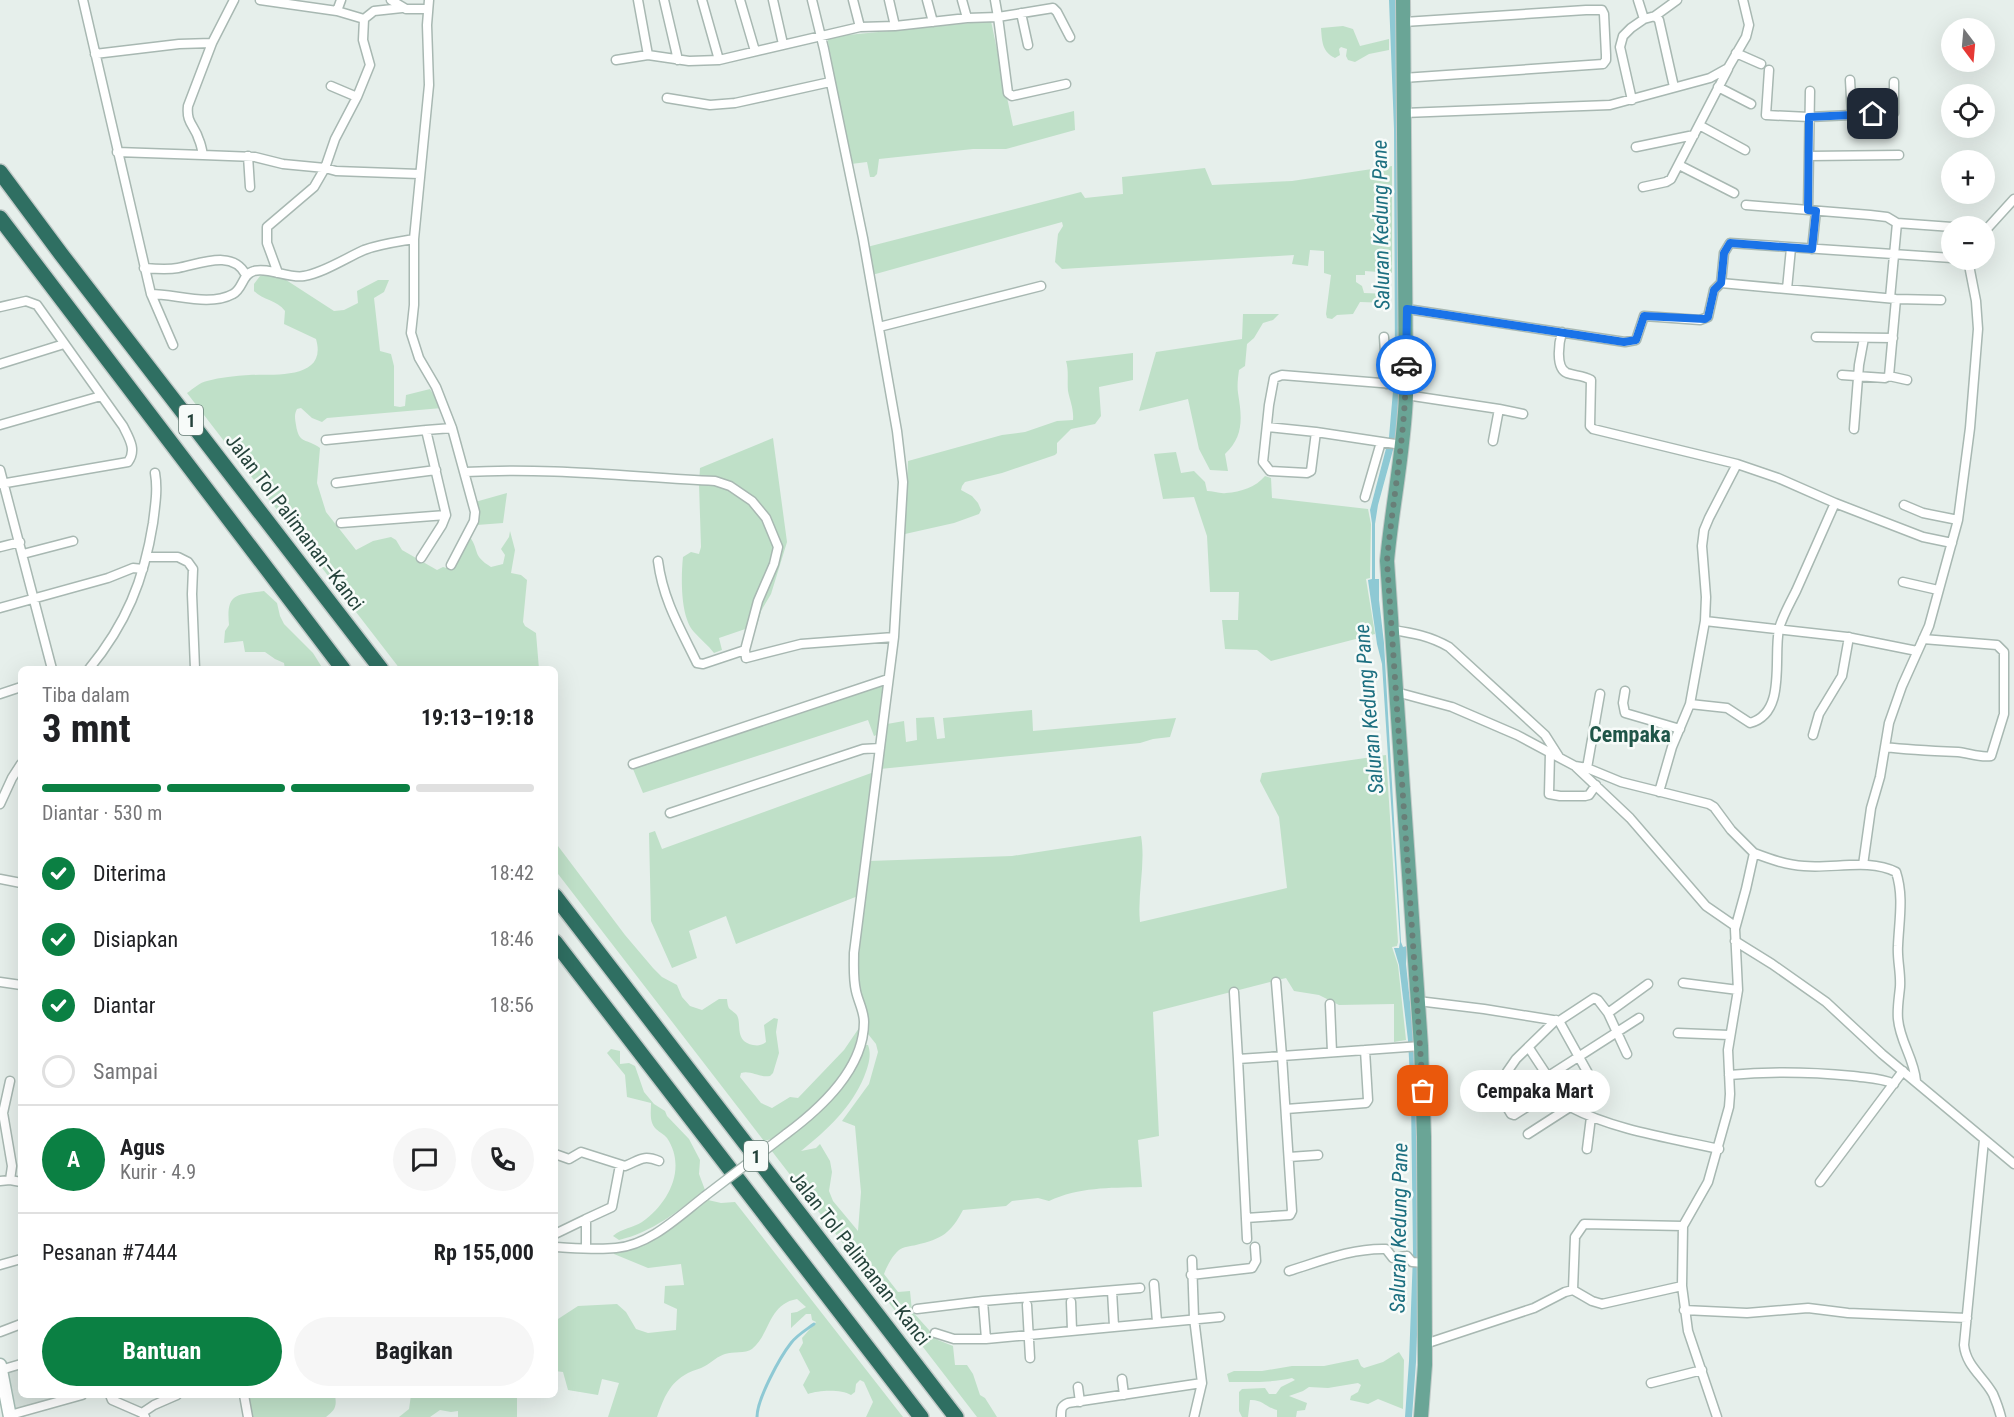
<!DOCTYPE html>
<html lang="id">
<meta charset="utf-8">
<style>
:root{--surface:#fff;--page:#f6f6f6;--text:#202124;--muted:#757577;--line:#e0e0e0;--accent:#0b8043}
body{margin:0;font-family:"Roboto Condensed",sans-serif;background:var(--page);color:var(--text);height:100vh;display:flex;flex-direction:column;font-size:22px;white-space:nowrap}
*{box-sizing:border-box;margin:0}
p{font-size:20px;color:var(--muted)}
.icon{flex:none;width:33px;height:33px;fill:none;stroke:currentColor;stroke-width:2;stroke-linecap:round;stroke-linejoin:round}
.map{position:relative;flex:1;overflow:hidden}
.drawer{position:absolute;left:18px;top:666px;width:540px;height:732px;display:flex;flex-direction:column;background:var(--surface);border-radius:9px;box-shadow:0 6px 24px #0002}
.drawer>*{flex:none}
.needle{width:39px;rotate:164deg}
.controls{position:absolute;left:1941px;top:18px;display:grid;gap:12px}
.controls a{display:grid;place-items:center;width:54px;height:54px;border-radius:50%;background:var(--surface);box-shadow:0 6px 24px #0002;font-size:30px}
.pin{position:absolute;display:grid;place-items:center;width:51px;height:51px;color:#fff;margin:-26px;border-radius:12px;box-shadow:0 3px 9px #0006}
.courier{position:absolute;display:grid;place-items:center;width:60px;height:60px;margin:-30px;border:4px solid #1a73e8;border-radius:50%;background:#fff;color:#222;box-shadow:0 2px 8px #0007}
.bubble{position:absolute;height:42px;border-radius:21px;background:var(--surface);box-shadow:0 6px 24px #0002;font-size:20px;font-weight:700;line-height:42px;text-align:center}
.headline em{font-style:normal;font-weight:700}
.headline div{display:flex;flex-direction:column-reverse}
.headline{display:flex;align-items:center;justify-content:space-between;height:102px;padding:0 24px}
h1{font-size:39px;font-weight:700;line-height:45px}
.bar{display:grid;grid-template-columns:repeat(4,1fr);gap:9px 6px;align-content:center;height:72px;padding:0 24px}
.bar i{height:8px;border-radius:4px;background:var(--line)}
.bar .current{background:var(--accent)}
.bar p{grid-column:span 4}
.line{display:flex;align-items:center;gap:15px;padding:0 24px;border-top:2px solid var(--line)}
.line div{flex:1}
.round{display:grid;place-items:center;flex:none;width:63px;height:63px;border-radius:32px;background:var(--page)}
ol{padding:0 24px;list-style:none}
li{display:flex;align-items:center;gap:18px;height:66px}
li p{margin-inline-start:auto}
li .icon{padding:6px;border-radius:50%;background:var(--accent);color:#fff;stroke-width:4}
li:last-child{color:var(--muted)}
li i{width:33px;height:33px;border:3px solid var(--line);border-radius:50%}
.cta{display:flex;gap:12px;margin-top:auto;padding:12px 24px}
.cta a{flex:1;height:69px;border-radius:36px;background:var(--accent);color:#fff;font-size:24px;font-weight:700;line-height:69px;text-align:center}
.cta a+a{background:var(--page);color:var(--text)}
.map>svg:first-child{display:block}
.built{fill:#d4dfda}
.green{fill:#bfe0c8}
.water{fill:#8ec9d4}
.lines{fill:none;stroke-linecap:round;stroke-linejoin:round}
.stream{stroke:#8ec9d4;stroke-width:3}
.street-casing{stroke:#a8b8b2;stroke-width:11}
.secondary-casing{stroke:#a4bbb3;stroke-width:15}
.primary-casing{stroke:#c2cac8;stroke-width:16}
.highway-casing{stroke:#c2cac8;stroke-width:18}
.street{stroke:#fff;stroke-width:8}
.secondary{stroke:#fff;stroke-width:12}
.primary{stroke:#6aa596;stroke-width:14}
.highway{stroke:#2f6f62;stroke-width:15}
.street-bridge-casing{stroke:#a8b8b2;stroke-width:11;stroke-linecap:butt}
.street-bridge{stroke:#fff;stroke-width:8}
.done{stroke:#687f78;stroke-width:6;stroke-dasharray:0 10.8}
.route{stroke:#1a73e8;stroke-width:8}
.labels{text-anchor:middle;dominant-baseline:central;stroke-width:5;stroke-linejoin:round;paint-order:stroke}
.shield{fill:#f7fbf9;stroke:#637a73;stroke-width:1.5}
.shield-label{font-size:18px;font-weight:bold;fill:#24423a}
.street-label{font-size:20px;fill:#24423a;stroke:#f7fbf9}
.water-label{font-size:21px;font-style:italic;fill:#1c6f80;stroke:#f7fbf9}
.quarter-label{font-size:22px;font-weight:bold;fill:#1f5548;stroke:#f7fbf9}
</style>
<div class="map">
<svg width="2014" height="1417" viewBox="0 0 2014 1417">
<rect width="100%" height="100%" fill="#e6efeb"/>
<path class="built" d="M21,1365V1395H69L16,1410L7,1369Z"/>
<path class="green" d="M991,21L1013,126L1074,111L1075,130L1006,149H973L879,159L877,174L874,177H870L867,162L851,164L827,37Z
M1343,26L1353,29L1360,46L1389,39V50L1369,54L1355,62L1348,60L1346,56L1347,49L1341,47L1339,49L1340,55L1335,58C1322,52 1322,41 1321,28Z
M1392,166V273L1365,271V275H1356V282L1362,286L1364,293L1390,294V303L1360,302L1353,314L1337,315L1332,319L1327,318L1326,314L1331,275L1324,273V251L1310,250L1308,266L1292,264L1294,255L1062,269L1055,262L1058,234L1063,226L1062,222L872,275L867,247L1081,192L1085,198L1123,194L1122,177L1205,168L1212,185L1292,181Z
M269,275L283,278L334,311L344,310L358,303L357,291L378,280H389L384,292L374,298L380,351L391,354L394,366V406L400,407L405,406L406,395L430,389L442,408L327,418L322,422L312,418L301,408L297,409C294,415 295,418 296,425C299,445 307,438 320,448L317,483L326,512L356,550L373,541L391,537L396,540L402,550L437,570L443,567L451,569L470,537C480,552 472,555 491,567L503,564L505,555L501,549L509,537L510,531L515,550L511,573L521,575L527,580L523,622L525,626L536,633L539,669H400L187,393C193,389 200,382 207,381C221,377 235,376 249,375C274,374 328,380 316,339L284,324L285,311C277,300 263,300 254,291V284L260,276Z
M1243,314H1279L1273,320L1263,323L1254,338L1247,344L1245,366L1239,370C1238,377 1237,386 1238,393C1242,418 1244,436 1225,454L1228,471L1210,470L1199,449L1188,399L1139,411L1156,352L1242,339Z
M1133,353V380L1099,387L1101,416L1095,424L1071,429L1057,443V453L1055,455L1002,473L965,482L962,486L961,490L972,496L978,503L981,510L979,514L954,523L905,534L908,461L1002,435L1025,432L1057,421L1073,420C1074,409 1070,401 1068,391C1067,381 1069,371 1066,361Z
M773,438L787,542L771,594L761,611L757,625L719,638L722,650L714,653C708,645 700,639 694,632C680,617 681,576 683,557L691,552L699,554L701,547L699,484L700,468Z
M1176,452L1181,473L1194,471L1205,482L1207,491C1213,491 1220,494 1226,493C1241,492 1256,487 1265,476L1271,478L1272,498L1368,509L1371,524L1370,578L1366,579L1375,634L1271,661L1257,650L1225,649L1222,620H1238L1239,592H1210L1207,536L1194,497L1163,499L1154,454Z
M507,493L503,523L477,525L478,515L475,502Z
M264,591L277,603L280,616L284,624L313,653L323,669H285L284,663L275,659L265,652H245L243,641L224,643L225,631L229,625C226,593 236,595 264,591Z
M886,683L879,734L874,736L868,720L643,793L633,769Z
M1032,710L1033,731L1176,718L1170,737L1153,739L1140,743L880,769L887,724L904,721L906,742L917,740L916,718L934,717L937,739L945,738L943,718Z
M1386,755L1398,942L1397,946L1392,947L1398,965L1406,1040L1394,1042V1004L1339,1005L1319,995L1294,991L1286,978L1153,1012L1159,1136L1138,1140L1142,1187C1109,1188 1079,1187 1049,1201L1038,1198L1012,1201L1006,1206L963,1210C951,1233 942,1239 916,1245C911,1246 903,1247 899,1250C892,1256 887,1266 884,1274L898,1292L910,1291L912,1311L938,1340L953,1346L955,1365H967L973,1374L980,1395L985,1398L997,1417H977L771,1150C795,1131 824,1112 842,1087C852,1074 858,1059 864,1045H868C872,1055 868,1067 864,1077C851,1108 827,1130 801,1151L816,1148L820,1144L830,1161L832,1172L829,1191L833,1201L858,1231L861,1192L855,1126L842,1121L869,1084L878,1052L876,1044L868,1034L857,972L869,861L1012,856L1141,836C1146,864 1137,894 1140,922L1287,888L1279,817L1260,781L1262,773Z
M874,772L858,896L736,944L726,916L689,931L697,958L672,968L651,921L649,833L655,831L662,849Z
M555,842L625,935L653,968L662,977L677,985L682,997L690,1006L702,1010L719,999H727C728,1011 730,1008 736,1014C743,1022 733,1041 753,1045C759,1046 762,1045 766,1042L764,1025L774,1018L778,1019L776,1032L779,1053L773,1073L770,1076C759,1078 751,1070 741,1073L740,1077L761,1103L772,1108L790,1097L798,1098L844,1050L859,1028C853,1066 831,1092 803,1116C792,1126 779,1138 764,1141L555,870Z
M611,1049L620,1051V1064L629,1063L635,1066L644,1092L654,1104L665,1111L667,1116L689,1139L700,1160L699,1174L705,1190C678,1211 653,1232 619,1240L613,1236C622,1228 633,1228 642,1222C669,1203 687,1168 667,1138C664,1134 660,1133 656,1129C649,1122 651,1112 651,1103L627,1097L625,1075L607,1053Z
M708,1200L721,1203L735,1202L903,1417H866L873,1402L864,1382L860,1380L856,1384L855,1392L851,1395C841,1389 819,1390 808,1394L803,1385L810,1372L799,1350L803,1343L802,1338L816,1322L812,1320L811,1314H806L791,1328V1313L797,1312L806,1307L797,1299C768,1304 770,1335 752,1349C745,1354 733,1351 725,1354C718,1356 712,1362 705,1366C700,1369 694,1370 688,1373C669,1383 664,1398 657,1417H608L619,1383L602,1379L598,1395L568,1390L563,1372L555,1371L558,1319L578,1306L617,1304L626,1312L636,1329L648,1333L676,1330L677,1309L664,1303L665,1286L684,1285L681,1264L648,1268L614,1254L613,1251C663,1244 670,1225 708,1200Z
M1399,1352L1404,1360L1403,1409L1378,1399L1368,1404L1350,1400L1351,1396L1358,1392L1361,1385L1358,1383L1328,1388L1309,1387L1303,1391L1289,1396L1307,1403L1305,1410L1297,1411L1296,1417H1277V1410C1267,1408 1262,1399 1250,1400L1248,1417H1242L1239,1411V1392L1242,1389L1265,1388L1269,1394H1276L1281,1387L1295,1380L1292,1378C1271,1383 1250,1382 1229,1382L1227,1374L1234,1371H1262L1292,1366H1324L1358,1359L1361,1366L1364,1368L1383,1362Z
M247,1395H335C337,1407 335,1410 326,1417H252Z
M411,1395H517V1417H458V1411L451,1412L440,1410L430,1417H399L409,1409Z"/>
<path class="water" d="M1389,0H1396L1401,129V397L1396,439L1378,505L1375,524V579H1379V600L1384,643L1401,942L1403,947L1407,946L1406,964L1414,1040L1418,1096L1420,1255L1416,1362L1412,1417H1405L1409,1361L1413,1255L1411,1096L1408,1040L1399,965L1394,948H1399L1400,942L1382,664L1377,644L1368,580L1372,579V523L1370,510L1389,437L1395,368L1394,129Z"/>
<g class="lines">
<path class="stream" d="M757,1417C757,1399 780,1357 791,1343C797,1335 806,1330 814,1324"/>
<g class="street-casing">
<path id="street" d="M83,0L151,294L173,345
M234,0L212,43L188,106C186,124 195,125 199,140C201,144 202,150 203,155L255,157L283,164L325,168L336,171L419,174
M260,0L337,11L341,0
M391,0L406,9H428
M429,0L427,25L429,85L414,239V305L411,333L419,358L436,387L452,428L475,512L474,521L451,565
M638,0L648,55
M664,0L678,60
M702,0L719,60
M740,0L755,51
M773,0L783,44
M853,0L860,27
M889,0L895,26
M927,0L933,22
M962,0L967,18
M995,0L998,17L1053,8L1057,12L1070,37
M1638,0L1644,19
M337,11L364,19L363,40L370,65L357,97
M1021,13L1028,45
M1655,16L1677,0
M364,19L374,11L402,8
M1736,53L1761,64
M95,54L179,44L212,43
M616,60L648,55L689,61L719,60L860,27L895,26L967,18L998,17L1008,93L1012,96L1066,84
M1769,70L1766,115L1809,117L1894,113V82
M1403,78L1603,64L1606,60V55L1604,14L1602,10H1586L1404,22
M1850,80L1852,115
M1718,87L1751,104
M667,98L710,105L735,103L830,82
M1632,100L1620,47L1623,36L1631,28L1644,19L1655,16L1659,20L1674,87
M1404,113L1610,105L1710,78L1728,68L1746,37L1749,25L1743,0
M1699,125L1745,150
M1636,147L1694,135
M117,152L203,155
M248,156L250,187
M1809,156L1899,155
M1679,165L1734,193
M1643,187L1666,182L1671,179L1728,69
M1746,205L1870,215L1887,217L1897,223L1890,298
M1808,210L1810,91
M1897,223L1952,227
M1984,232L2014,199
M1812,249L1816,211
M144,268C156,269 167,270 178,268C200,264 233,249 246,275
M278,273L267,243V227L314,187L325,168L335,139L357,97L331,86
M1721,283L1896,299L1941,300
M1787,289L1791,248
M151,294C176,294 209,307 233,294C243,289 242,274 254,271C268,267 290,279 304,276C323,273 346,258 364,250C380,244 397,242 414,239
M0,307L26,301L37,305L123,426C129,438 137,450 128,462L0,484
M1407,309L1625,342L1636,340L1644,316L1700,320L1708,317L1714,290L1721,283L1724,253L1730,243L1952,258
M879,327L1041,286
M1562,332C1559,342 1555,368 1567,373C1575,376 1583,375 1591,380L1590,426L1593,429L1737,464L1778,478L1835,503L1923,537L1952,543
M1384,337L1387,384
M1816,337L1893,338
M0,364L64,344
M1842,375L1885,378L1889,376L1896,299
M1889,376L1907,380
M1406,395L1499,409L1493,441
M1499,409L1523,414
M0,425L101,396
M1267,427L1316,432L1402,445
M1854,429L1859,365L1864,338
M1316,432L1311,471L1307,473L1270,471L1263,462L1269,405L1274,378L1282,375L1406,385
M326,440L426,430
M0,470L52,669
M465,472C548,467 632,477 715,481L730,486L752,501L766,518L778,547L774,564L758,601L745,650L746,658L801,644L894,637
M336,483L436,470
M1365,497L1381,442
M1904,505L1923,513L1958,520
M341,523L446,515
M0,547L20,542
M23,554L73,541
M147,557H178L188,562L193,569L192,594L195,669
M421,558L442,525L446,515L426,430L452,428
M658,561C663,600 680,628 697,663L703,664L745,650
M1903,582L1938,590
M0,608L108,578L133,568L143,569
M1705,621L1847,637L1917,651
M1392,630C1413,633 1430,636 1449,647L1545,735L1559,757
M89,669C126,624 144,580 153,523C155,506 158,490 155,473
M1625,691L1623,703L1625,713L1680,729
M1396,692L1452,707L1517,735L1575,766L1587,768L1621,782L1709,804L1714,807L1731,830L1754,853
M0,694L21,687
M1690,704L1727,708L1750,723C1787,713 1773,658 1779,629C1782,617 1790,603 1796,591C1809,562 1822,532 1835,503
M1813,735L1819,714L1842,676L1849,637
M1885,747C1909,750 1933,751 1958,752C1969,753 1980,758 1991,756L2004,714V652L1997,645L1923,639
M1550,753L1549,794L1560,796H1585L1589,795L1596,785
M633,764L888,679
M1576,767L1630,818L1706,906L1735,926
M1587,768L1600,694
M1659,792L1672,747L1690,704L1705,621L1706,597L1702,546L1704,530L1709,518L1737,464
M0,804L12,778L21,764
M670,813L863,749L880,748
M1863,865L1871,808L1880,777L1889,723L1902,686L1929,626L1958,520L1970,428L1978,329L1976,301L1968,260
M0,879L21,883
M1735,941L1772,964L1826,1002L1882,1054L2014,1164
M0,982L21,985
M1683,983L1738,990
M1234,992L1238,1059L1282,1056L1276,982
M1418,1001L1484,1009L1559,1021L1589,1075
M1330,1004L1332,1052
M1559,1021L1594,998L1598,1000L1608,1013
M1678,1033L1729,1035
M1627,1054L1608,1013L1648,984
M1238,1059L1247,1239
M1729,1075C1771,1071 1811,1072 1853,1076C1866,1078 1882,1078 1894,1084
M1556,1089L1514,1115L1511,1114L1505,1104L1504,1087L1507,1072L1516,1059L1556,1020
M1505,1104L1639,1018
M1570,1107C1614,1130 1670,1138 1719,1149
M1286,1109L1366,1103L1368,1100L1365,1050
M0,1114L3,1113L10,1081
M786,1134C821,1108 864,1069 864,1022C864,1011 858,1001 856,991C853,978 854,966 854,953L894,637L903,482L897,431L863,238L824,49L812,0
M1528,1134L1570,1107L1556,1089L1529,1048
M1984,1140L1964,1345C1966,1366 1983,1376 1993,1394C1996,1401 1999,1409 2001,1417
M1587,1149L1591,1117
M555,1154L569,1159L581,1152L625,1166C639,1161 642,1154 659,1161
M1289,1157L1318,1155
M10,1180L21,1182
M0,1181L10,1180L12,1166L3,1113
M1820,1182L1903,1071
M1246,1218L1290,1215L1292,1211L1282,1056L1421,1046
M586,1219L612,1207L620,1165
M555,1234L586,1219V1248
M555,1247C575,1248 596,1250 616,1248C650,1245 679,1216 705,1196
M1192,1260L1194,1318L1202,1383L1194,1417
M0,1265L21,1259
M1289,1271C1321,1261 1352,1248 1386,1249L1393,1258L1407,1256L1412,1262L1425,1263
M1191,1275L1252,1268L1256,1261L1255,1247
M1154,1284L1157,1322
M1573,1290L1575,1237L1584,1224L1683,1226
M1112,1291L1114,1326
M983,1301L986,1339
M1071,1302L1072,1330
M1027,1305L1030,1358
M917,1309L983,1301L1140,1288
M1684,1310L1747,1313L1808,1308L1848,1313L1967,1318
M0,1332L21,1324
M935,1333L954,1339H986L1220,1317
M1425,1344L1534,1308L1565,1292L1573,1290L1592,1301L1602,1304L1682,1286
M1,1370L21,1364
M1122,1379L1124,1395
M1651,1383L1702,1370
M1078,1387L1080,1402
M110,1395L112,1400L142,1413L145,1417
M244,1395L248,1417
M142,1413L154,1405L177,1395
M10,1415L82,1395
M1061,1417C1061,1409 1061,1406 1068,1403L1202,1383
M1717,1417L1688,1331L1682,1286L1683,1226L1708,1182L1729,1107L1730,1094L1728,1050L1738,990L1735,929L1746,889L1754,853C1770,859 1786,865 1804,866C1833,869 1869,858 1896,872C1904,896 1899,921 1898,946C1897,959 1901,973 1900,987C1899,998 1897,1008 1898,1019C1900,1042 1914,1058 1916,1081"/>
</g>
<g class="secondary-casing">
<path id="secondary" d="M0,1365L10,1417"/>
</g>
<g class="primary-casing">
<path id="primary" d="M1403,0L1406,395C1404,451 1392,506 1387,561L1421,1046L1424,1137L1425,1365L1421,1417"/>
</g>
<g class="highway-casing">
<path id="highway" d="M0,172L61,254L381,669
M0,218L343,669
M555,896L956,1417
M555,942L921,1417"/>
</g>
<use href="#street" class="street"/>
<use href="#secondary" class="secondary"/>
<use href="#primary" class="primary"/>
<use href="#highway" class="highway"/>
<g class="street-bridge-casing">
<path id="street-bridge" d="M705,1196L786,1134"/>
</g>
<use href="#street-bridge" class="street-bridge"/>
</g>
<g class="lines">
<path class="done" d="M1406,365C1406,432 1393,496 1387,561L1423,1091"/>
<path class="route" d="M1406,365L1407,309L1624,342L1636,340L1644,316L1705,319L1708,317L1714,290L1721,283L1724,253L1730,243L1812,249L1816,211L1808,210L1809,117L1873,114"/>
</g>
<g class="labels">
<g class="shield">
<rect x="179" y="405" width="24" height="30" rx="4.5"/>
<rect x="744" y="1141" width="24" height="30" rx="4.5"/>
</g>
<g class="shield-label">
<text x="191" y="420">1</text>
<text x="756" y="1156">1</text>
</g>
<g class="street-label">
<text transform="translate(295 522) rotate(53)">Jalan Tol Palimanan–Kanci</text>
<text transform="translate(860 1258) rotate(52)">Jalan Tol Palimanan–Kanci</text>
</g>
<g class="water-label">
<text transform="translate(1381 225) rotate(-91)">Saluran Kedung Pane</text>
<text transform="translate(1369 709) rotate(-95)">Saluran Kedung Pane</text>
<text transform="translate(1399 1228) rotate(-89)">Saluran Kedung Pane</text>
</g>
<g class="quarter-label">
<text x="1630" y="734">Cempaka</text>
</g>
</g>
</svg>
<div class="controls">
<a><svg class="needle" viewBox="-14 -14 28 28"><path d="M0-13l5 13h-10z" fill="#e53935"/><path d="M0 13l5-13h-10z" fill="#757577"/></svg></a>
<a><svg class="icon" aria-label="locate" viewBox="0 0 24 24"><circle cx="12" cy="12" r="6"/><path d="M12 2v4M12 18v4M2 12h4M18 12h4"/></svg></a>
<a>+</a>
<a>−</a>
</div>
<div class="pin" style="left:1423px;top:1091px;background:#ea580c"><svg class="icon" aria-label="bag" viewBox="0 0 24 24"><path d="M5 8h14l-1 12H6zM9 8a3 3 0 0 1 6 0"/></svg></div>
<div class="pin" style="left:1873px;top:114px;background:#1f2937"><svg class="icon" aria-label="home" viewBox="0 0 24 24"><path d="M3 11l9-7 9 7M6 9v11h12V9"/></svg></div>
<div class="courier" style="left:1406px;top:365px"><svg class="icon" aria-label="car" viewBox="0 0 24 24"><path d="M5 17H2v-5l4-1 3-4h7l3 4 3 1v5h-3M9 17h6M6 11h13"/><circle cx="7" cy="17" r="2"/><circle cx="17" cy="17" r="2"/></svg></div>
<div class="bubble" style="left:1460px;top:1070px;width:150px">Cempaka Mart</div>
<section class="drawer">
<div class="headline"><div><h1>3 mnt</h1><p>Tiba dalam</p></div><em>19:13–19:18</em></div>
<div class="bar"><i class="current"></i><i class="current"></i><i class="current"></i><i></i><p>Diantar · 530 m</p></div>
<ol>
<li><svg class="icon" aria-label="check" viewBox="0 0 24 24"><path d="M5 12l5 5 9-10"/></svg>Diterima<p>18:42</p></li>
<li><svg class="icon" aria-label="check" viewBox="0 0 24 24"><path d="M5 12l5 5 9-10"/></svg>Disiapkan<p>18:46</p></li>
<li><svg class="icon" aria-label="check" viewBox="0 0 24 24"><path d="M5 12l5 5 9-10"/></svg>Diantar<p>18:56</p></li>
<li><i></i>Sampai</li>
</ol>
<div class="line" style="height:108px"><b class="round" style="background:var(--accent);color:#fff">A</b><div><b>Agus</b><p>Kurir · 4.9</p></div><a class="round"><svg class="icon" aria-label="chat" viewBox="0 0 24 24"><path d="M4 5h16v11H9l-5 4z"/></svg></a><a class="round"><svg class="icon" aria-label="phone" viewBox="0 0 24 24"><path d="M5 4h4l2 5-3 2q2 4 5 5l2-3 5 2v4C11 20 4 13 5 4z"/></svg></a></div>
<div class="line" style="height:78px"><div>Pesanan #7444</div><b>Rp 155,000</b></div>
<div class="cta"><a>Bantuan</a><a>Bagikan</a></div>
</section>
</div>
